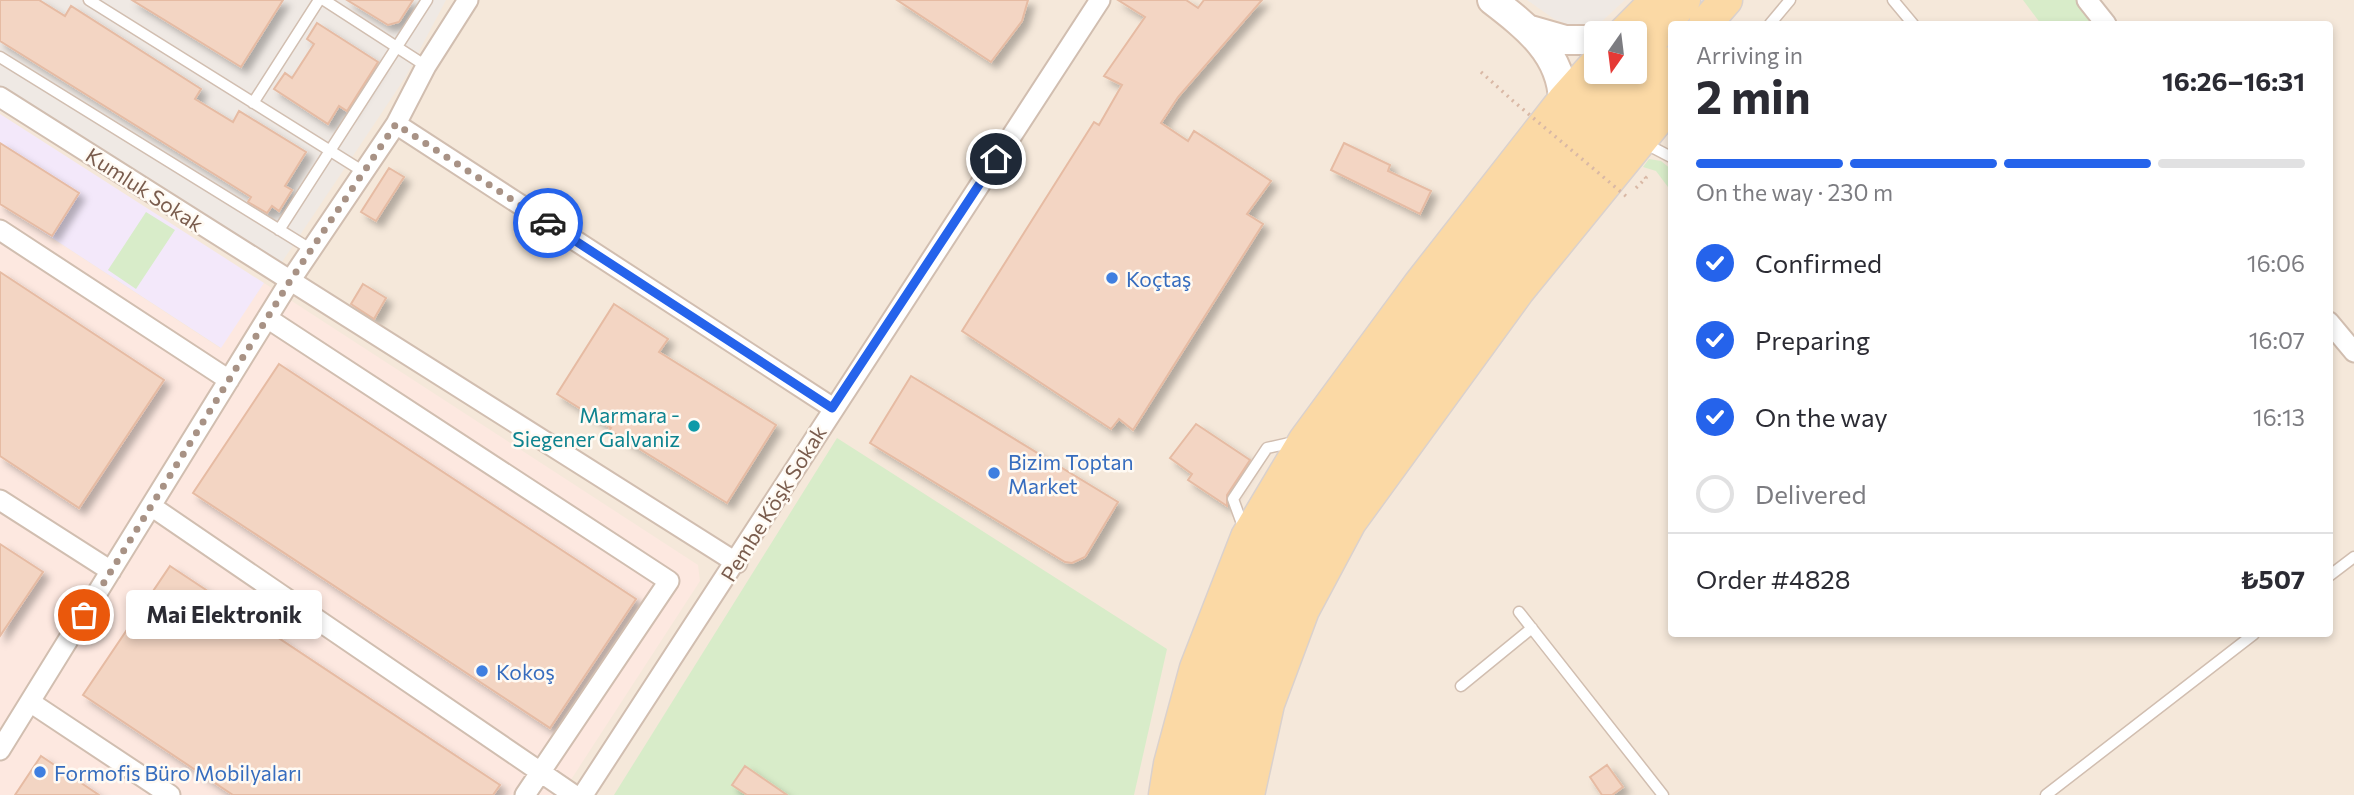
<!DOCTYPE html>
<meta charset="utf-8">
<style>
:root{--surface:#fff;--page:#f7f7f7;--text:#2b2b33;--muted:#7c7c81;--line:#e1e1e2;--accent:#2563eb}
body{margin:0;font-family:Commissioner,sans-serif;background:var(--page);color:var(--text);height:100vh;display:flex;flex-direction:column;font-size:26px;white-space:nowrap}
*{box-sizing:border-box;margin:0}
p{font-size:23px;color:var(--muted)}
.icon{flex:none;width:38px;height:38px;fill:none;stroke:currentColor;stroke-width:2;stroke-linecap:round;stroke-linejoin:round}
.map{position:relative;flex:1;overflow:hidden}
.panel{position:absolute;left:1668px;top:21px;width:665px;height:616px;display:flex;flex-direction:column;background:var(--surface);border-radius:7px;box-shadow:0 4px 10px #0003}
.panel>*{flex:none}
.needle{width:46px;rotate:194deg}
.fabs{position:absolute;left:1584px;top:21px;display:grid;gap:14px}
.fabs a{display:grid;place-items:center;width:63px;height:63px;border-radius:7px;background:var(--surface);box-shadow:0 4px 10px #0003;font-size:35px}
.pin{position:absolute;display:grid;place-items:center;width:60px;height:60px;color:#fff;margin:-30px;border:4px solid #fff;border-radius:50%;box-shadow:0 2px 7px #0007}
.courier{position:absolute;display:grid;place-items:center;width:70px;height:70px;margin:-35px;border:5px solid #2563eb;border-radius:50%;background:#fff;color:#222;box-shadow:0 2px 9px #0007}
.bubble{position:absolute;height:49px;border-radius:7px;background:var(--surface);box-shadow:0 4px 10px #0003;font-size:23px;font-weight:700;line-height:49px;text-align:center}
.summary em{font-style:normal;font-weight:700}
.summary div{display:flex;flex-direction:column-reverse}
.summary{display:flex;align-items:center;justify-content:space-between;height:119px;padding:0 28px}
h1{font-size:46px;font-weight:700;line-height:52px}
.bar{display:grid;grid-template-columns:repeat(4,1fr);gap:10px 7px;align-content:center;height:84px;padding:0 28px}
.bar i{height:9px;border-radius:5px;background:var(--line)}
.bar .active{background:var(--accent)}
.bar p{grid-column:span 4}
.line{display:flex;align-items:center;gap:18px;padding:0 28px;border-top:2px solid var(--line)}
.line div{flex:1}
ol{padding:0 28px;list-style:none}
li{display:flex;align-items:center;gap:21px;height:77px}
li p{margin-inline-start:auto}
li .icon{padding:7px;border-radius:50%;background:var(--accent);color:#fff;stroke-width:4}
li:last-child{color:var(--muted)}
li i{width:38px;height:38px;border:4px solid var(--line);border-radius:50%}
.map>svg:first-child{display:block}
.residential{fill:#f5e8da;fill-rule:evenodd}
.commercial{fill:#fde8e0}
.industrial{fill:#efe9e4}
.education{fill:#f3e8fa}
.green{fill:#d8ecc9}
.building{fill:#f3d5c3;stroke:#e6bba3;stroke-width:2;filter:url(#shadow)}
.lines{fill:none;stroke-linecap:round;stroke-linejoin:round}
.lane-casing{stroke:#d1beb0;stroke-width:13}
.street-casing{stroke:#d1beb0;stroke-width:23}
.secondary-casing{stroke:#d6c0b0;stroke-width:32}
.primary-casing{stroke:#dad1cd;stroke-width:35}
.path{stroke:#d9b8a5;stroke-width:3.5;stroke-dasharray:2 5;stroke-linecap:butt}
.lane{stroke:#fff;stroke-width:10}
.street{stroke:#fff;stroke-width:19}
.secondary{stroke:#fff;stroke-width:28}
.primary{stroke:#fbd9a5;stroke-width:32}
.path-bridge{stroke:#d9b8a5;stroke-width:3.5;stroke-dasharray:2 5;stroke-linecap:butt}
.done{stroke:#a89285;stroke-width:7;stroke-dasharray:0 12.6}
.route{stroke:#2563eb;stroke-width:9}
.shop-dot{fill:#3f7fe0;stroke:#fffaf3;stroke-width:2.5}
.culture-dot{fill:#0f9aa8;stroke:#fffaf3;stroke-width:2.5}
.labels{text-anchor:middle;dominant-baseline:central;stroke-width:5;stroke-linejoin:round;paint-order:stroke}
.street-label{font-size:21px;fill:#7a5c4d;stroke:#fffaf3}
.shop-label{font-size:21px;fill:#366cbe;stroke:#fffaf3;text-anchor:start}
.culture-label{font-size:21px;fill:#0d838f;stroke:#fffaf3;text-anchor:end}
</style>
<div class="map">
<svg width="2354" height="795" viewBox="0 0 2354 795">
<defs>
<filter id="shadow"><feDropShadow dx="6" dy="6" stdDeviation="3.5" flood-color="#0004"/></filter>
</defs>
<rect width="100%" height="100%" fill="#fdf6ec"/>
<path class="residential" d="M0,0H2354V795H0ZM1671,24H2329V634H1671ZM1596,33H1634V72H1596Z"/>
<path class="commercial" d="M0,204L220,348L264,283L698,565L700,581L561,795H0Z"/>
<path class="industrial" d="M0,0H446L405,78L282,262L0,86Z
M1527,0H1625L1599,24L1576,28L1554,19Z"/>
<path class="education" d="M0,114L264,283L221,348L0,204Z"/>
<path class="green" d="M2023,0H2087L2101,18L2092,24H2041Z
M1649,159L1661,161L1671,169V191L1656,171L1643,167Z
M146,212L175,230L136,289L108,270Z
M837,438L1167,649L1134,795H614Z"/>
<path class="building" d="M0,0H39L65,16L71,6L201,89L195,99L233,122L239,111L306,152L285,186L292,190L279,211L272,206L267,213L248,202L251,197L0,41Z
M132,0H283L241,67Z
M347,0H413L399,22L388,25Z
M897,0H1028L1022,21L991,62Z
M1118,0H1186L1198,8L1204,0H1262L1178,97L1161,123L1188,141L1194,131L1271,181L1247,214L1263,224L1133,430L1119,419L1111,429L962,331L1094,122L1099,125L1122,85L1104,76L1145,17Z
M317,23L378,62L347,111L339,106L328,124L274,89L285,73L292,78L314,44L307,39Z
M0,143L79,193L52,236L0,204Z
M1344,143L1390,165L1388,171L1431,191L1420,214L1331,170Z
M389,168L404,177L376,221L361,212Z
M0,272L164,380L79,508L0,456Z
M363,284L386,298L374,319L351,304Z
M614,304L668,339L659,352L776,425L727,503L609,430L611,428L557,394Z
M279,364L636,599L550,728L193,493Z
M911,376L1118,502L1085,557L1072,563L1065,562L870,443Z
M1196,424L1250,460L1227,495V506L1188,480L1192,474L1170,458Z
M0,544L43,572L0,636Z
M170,566L500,785L493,795H233L83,695Z
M41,756L99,795H15Z
M1607,765L1623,787L1612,795H1602L1590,777Z
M745,766L787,795H747L732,785Z"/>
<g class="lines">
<g class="lane-casing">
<path id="lane" d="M89,0L364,172
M324,0L426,66
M1893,0L1913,24
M1770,24L1790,0
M0,57L312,250
M253,103L319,0
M1646,144L1671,157
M279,230L427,0
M1244,529L1233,499L1267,448L1294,442
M2329,576L2354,557
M1519,612L1663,795
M1461,686L1532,628
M2046,795L2254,634"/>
</g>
<g class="street-casing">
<path id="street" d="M2087,0L2106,24
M0,97L737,563
M396,124L833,408
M0,230L229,380
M267,318L669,581L525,795
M2329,322L2354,352
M0,500L111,571
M151,506L574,795
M30,702L170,795
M0,750L290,281L396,124L426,66L468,0
M583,795L1100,0"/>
</g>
<g class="secondary-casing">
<path id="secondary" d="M1492,0C1527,27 1562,54 1563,101
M1530,30L1565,40H1596"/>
</g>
<g class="primary-casing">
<path id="primary" d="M1705,24L1726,0
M1624,33L1657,0
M1634,62L1684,0
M1165,795L1170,764L1196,668L1247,537L1305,440L1419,285L1563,101L1596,64
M1190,795C1206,694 1248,590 1299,503C1335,440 1381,383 1425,325C1490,239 1558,156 1626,72
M1220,795C1239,706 1268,622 1309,540C1341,478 1387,421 1430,366C1507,262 1589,162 1671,63
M1248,795L1268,704L1303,610L1350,522L1518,291L1671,103"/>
</g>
<path class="path" d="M1481,72L1512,100
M1636,188L1646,178L1644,176"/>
<use href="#lane" class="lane"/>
<use href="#street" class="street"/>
<use href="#secondary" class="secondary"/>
<use href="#primary" class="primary"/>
<path class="path-bridge" d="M1512,100L1627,197"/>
</g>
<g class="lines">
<path class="done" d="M84,615L290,281L396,124L548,223"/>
<path class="route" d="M548,223L832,408L996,159"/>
</g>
<g class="shop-dot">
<circle cx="1112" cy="278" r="7"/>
<circle cx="994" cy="473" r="7"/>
<circle cx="482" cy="671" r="7"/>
<circle cx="40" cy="772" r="7"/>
</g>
<circle class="culture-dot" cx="694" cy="426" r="7"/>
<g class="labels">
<g class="street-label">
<text transform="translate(145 189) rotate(33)">Kumluk Sokak</text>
<text transform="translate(773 503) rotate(-58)">Pembe Köşk Sokak</text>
</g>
<g class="shop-label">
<text x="1126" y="278">Koçtaş</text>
<text x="1008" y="461">Bizim Toptan<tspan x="1008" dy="24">Market</tspan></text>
<text x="496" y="671">Kokoş</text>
<text x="54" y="772">Formofis Büro Mobilyaları</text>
</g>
<g class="culture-label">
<text x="680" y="414">Marmara -<tspan x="680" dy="24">Siegener Galvaniz</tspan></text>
</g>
</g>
</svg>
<div class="fabs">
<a><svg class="needle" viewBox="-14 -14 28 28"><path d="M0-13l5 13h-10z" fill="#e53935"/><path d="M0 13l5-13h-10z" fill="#7c7c81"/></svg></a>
</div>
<div class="pin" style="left:84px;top:615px;background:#ea580c"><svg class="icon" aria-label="bag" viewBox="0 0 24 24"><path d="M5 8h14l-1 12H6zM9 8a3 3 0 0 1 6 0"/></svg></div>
<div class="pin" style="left:996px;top:159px;background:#1f2937"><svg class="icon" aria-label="home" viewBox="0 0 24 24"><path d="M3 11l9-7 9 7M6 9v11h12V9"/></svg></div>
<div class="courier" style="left:548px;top:223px"><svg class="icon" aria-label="car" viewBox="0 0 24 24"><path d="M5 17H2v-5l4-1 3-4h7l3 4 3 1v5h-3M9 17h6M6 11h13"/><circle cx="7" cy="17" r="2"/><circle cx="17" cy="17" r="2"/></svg></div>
<div class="bubble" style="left:126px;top:590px;width:196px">Mai Elektronik</div>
<section class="panel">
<div class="summary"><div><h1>2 min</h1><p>Arriving in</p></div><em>16:26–16:31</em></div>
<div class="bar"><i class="active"></i><i class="active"></i><i class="active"></i><i></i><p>On the way · 230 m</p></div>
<ol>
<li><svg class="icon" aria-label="check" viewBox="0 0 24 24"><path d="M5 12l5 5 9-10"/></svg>Confirmed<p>16:06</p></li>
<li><svg class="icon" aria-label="check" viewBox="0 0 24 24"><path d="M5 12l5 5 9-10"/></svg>Preparing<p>16:07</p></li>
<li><svg class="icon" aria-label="check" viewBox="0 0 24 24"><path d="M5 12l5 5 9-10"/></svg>On the way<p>16:13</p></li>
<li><i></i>Delivered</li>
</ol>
<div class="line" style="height:91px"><div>Order #4828</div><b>₺507</b></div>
</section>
</div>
